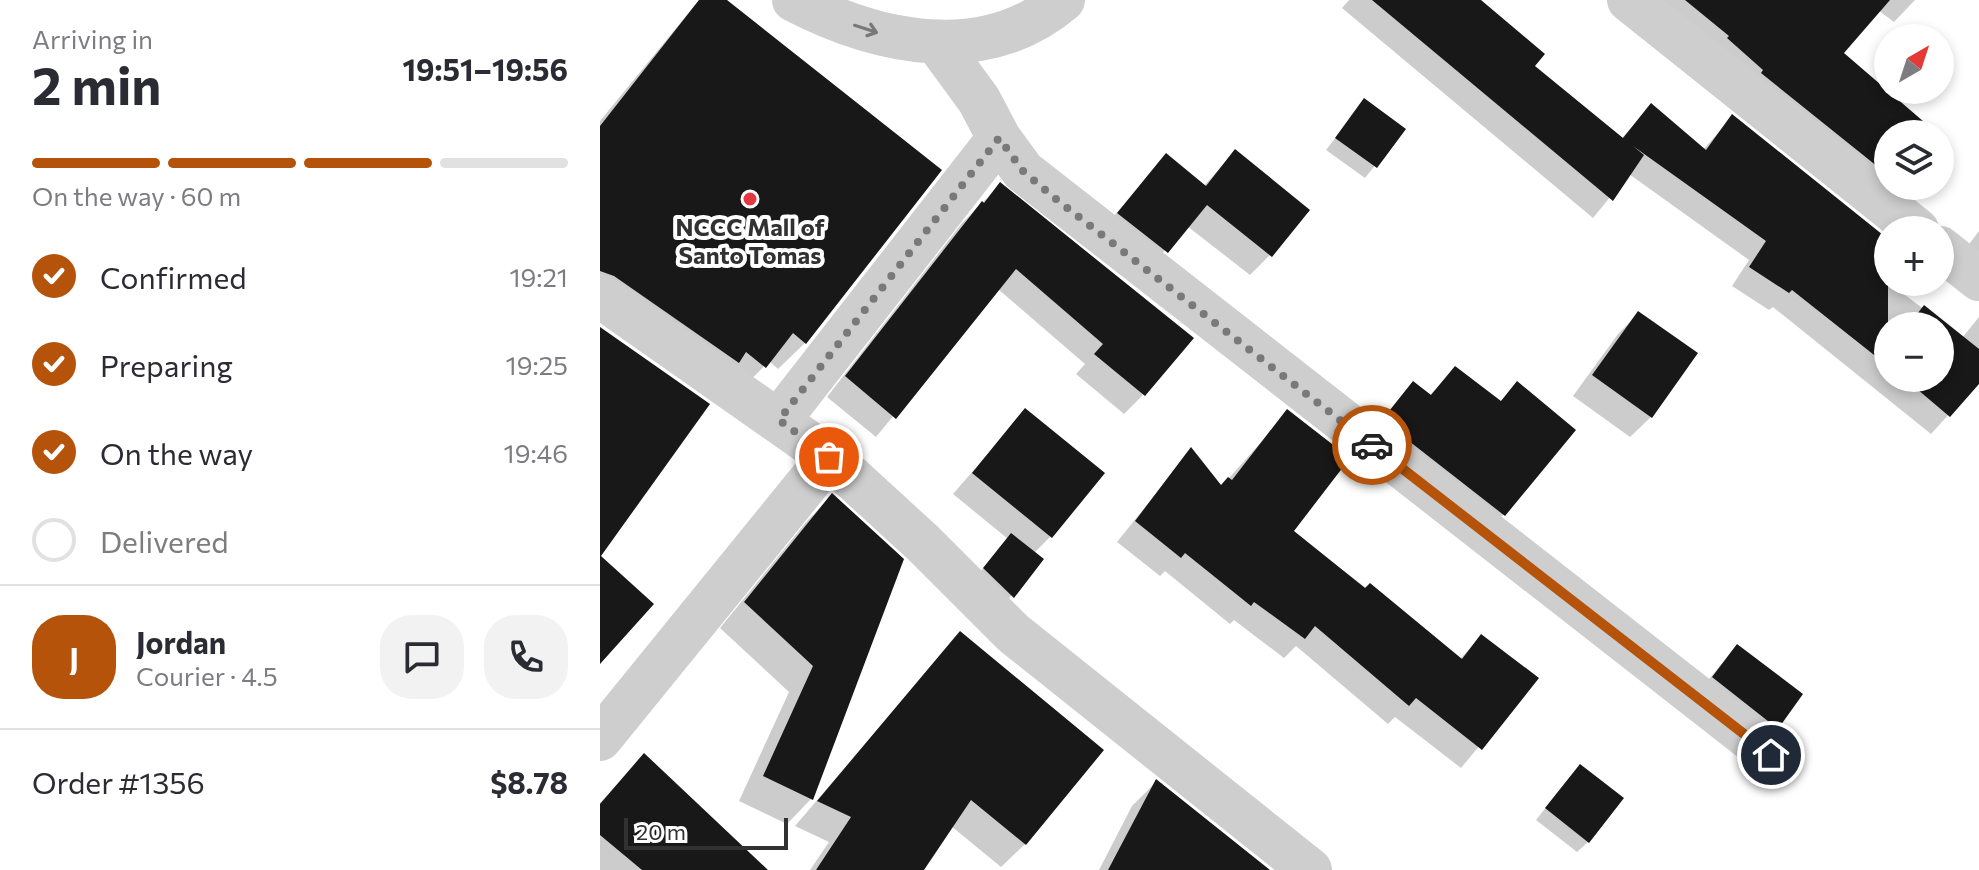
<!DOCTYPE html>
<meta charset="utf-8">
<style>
:root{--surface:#fff;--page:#f2f2f3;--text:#2b2b33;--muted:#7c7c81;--line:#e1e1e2;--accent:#b45309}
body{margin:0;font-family:Commissioner,sans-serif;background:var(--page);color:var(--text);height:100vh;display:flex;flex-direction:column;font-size:30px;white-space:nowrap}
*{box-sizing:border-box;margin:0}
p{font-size:26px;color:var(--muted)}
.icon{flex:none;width:44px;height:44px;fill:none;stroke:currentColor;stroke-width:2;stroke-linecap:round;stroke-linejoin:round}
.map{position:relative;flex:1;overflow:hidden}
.sheet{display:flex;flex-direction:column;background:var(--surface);width:600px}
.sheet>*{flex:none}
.needle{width:52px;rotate:39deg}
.controls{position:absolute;left:1274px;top:24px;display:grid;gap:16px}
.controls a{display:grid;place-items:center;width:80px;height:80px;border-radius:50%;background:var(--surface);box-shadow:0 4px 12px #0003;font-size:40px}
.scale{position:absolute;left:24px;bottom:20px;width:164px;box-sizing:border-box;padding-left:8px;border:4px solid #313131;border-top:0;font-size:22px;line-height:28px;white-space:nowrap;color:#313131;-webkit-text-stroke:6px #fff;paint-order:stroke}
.pin{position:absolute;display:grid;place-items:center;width:68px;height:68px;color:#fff;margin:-34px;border:4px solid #fff;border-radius:50%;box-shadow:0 2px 8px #0007}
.courier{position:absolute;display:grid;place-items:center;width:80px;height:80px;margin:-40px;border:6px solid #b45309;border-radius:50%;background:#fff;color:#222;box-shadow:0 2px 10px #0007}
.overview em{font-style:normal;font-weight:700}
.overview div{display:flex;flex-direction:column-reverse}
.overview{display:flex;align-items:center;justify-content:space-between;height:136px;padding:0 32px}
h1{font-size:52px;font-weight:700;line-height:60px}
.bar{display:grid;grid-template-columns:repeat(4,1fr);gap:12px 8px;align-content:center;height:96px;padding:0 32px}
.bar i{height:10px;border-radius:6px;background:var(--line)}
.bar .current{background:var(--accent)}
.bar p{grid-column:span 4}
.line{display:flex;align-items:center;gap:20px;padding:0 32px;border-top:2px solid var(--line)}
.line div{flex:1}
.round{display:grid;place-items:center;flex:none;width:84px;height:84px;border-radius:32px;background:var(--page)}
ol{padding:0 32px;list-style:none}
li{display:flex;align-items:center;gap:24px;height:88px}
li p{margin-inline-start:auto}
li .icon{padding:8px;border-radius:50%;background:var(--accent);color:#fff;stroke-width:4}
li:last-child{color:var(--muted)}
li i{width:44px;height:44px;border:4px solid var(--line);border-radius:50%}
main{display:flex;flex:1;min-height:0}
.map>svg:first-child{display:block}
.shadow{fill:#0003;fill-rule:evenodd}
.building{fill:#181818}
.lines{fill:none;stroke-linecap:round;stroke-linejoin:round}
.minor{stroke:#cecece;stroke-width:44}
.oneway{stroke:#787878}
.done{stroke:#797979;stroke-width:8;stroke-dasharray:0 14.4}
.route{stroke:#b45309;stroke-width:10}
.poi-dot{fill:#e43742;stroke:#fff;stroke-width:3}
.labels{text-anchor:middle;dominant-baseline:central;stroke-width:8;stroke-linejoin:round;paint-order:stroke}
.poi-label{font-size:24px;font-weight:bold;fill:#313131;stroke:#fff}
</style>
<main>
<section class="sheet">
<div class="overview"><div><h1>2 min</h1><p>Arriving in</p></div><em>19:51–19:56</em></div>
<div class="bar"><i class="current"></i><i class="current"></i><i class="current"></i><i></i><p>On the way · 60 m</p></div>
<ol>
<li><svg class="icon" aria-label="check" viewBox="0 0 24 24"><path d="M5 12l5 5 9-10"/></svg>Confirmed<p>19:21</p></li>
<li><svg class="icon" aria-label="check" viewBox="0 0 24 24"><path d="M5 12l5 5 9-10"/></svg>Preparing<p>19:25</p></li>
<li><svg class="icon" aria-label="check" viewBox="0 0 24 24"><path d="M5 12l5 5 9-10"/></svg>On the way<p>19:46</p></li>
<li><i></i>Delivered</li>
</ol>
<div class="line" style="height:144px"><b class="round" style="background:var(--accent);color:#fff">J</b><div><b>Jordan</b><p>Courier · 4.5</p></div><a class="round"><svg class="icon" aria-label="chat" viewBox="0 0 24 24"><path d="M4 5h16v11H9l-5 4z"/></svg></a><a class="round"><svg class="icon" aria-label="phone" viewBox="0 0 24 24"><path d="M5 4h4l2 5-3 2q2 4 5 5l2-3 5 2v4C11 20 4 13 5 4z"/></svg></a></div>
<div class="line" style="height:104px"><div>Order #1356</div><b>$8.78</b></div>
</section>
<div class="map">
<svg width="1379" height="870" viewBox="0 0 1379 870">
<rect width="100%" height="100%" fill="#fff"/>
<path class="shadow" d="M99,0H124L205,343L178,369L169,361L138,393L0,311V121Z
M749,0H877L932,67L1021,139L1051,106L1103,150L1132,117L1288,270V282L1362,338L1379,317V381L1331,434L1173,307L1169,310L1132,286L1149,260L1029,174L993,218L742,8ZM1288,326H1340V378H1288Z
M1042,0H1315L1294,22L1278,10L1241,53L1326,134H1288V179Z
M764,101L803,130L765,178L726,150Z
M635,152L670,255L650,275L587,226L546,271L498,234L567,156L603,187Z
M400,185L543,395L524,414L476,374L485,364L398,289L276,437L227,397L362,223Z
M1379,231V277L1357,260Z
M1039,313L1095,354L1051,417L1030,437L973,396L1018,334Z
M855,368L899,403L918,384L904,514L883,534L763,441L814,384L829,396Z
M425,411L450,537L434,553L442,559L402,607L374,579L408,539L353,494Z
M688,412L691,531L860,659L881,637L936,678L861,768L795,717L788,724L696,646L684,658L634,620L630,624L565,571L560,576L517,542L591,450L620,488Z
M232,496L212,798L187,824L139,801L189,692L120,628L207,521Z
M360,633L425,844L401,867L351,826L321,870H210L229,842L195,826Z
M1137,646L1176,727L1156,747L1093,698Z
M44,756L166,870H0V803Z
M970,777L988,842L977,852L936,820Z
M556,782L646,870H499L532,806Z"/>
<path class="building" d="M99,0H127L342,170L206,344L193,333L166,368L146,352L139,363L14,276L0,271V126Z
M772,0H881L945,54L935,66L1023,138L1051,103L1106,150L1132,114L1288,239V366L1192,290L1189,293L1149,267L1166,241L1033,146L1044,155L1013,201Z
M1085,0H1290L1244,53L1338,134H1288V175L1161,73L1163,70L1127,38L1129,36Z
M764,98L806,129L777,168L735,138Z
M635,149L710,210L672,257L607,205L568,253L517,213L566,153L606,186Z
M400,182L594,338L545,396L494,354L503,344L416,269L296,419L245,376L382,201L384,203Z
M1324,305L1379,349V384L1350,417L1304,378H1340V326H1308Z
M1038,311L1098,353L1052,418L992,375Z
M0,327L110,404L1,556L54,604L0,664Z
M855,366L901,401L917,381L976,430L905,516L782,420L813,381L831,395Z
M425,408L505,473L452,538L372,473Z
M687,409L750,458L694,531L765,588L770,583L862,659L881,634L939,678L882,750L816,698L809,706L715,626L705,639L654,602L651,606L585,553L581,558L535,521L591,447L621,485L628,477L632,480Z
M232,493L304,559L213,800L163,776L213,666L144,602Z
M411,533L444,559L414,598L383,568Z
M360,631L504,750L426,845L371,800L324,870H216L251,817L217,801Z
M1137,644L1203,694L1178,729L1112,677Z
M44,753L168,870H42L0,835V804Z
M980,764L1024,798L989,843L945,808Z
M556,779L670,870H508Z"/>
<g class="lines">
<path class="minor" d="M194,0C277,43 384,67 463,0
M1029,0L1317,230
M338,44L379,100L399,138L423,171L1171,755
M1340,248L1379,279
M0,296L229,457L323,543L413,633L710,870
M179,420L399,138
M0,739L229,457"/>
</g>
<defs><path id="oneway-shaft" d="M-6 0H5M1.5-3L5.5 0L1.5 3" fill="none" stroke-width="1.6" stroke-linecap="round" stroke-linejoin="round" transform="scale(2)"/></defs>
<use class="oneway" href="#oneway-shaft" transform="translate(266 29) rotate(18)"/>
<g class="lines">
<path class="done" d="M229,457L179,420L399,138L423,171L457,200L772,445"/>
<path class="route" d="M772,445L1171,755"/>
</g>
<circle class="poi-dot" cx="150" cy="199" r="8"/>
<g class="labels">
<g class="poi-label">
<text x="150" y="226">NCCC Mall of<tspan x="150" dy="28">Santo Tomas</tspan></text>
</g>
</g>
</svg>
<div class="controls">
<a><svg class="needle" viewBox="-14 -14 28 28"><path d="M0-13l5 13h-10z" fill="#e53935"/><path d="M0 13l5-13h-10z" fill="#7c7c81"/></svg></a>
<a><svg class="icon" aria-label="layers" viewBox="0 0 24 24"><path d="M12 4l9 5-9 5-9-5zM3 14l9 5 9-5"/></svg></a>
<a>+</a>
<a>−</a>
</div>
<div class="scale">20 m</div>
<div class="pin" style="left:229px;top:457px;background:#ea580c"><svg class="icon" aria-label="bag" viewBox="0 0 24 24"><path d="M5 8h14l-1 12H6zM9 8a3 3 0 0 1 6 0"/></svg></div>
<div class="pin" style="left:1171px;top:755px;background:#1f2937"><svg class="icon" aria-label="home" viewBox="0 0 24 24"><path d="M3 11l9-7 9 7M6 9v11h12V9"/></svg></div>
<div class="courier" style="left:772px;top:445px"><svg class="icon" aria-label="car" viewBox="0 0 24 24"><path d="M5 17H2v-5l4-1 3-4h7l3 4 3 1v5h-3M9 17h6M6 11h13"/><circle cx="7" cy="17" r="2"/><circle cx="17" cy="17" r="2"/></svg></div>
</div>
</main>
